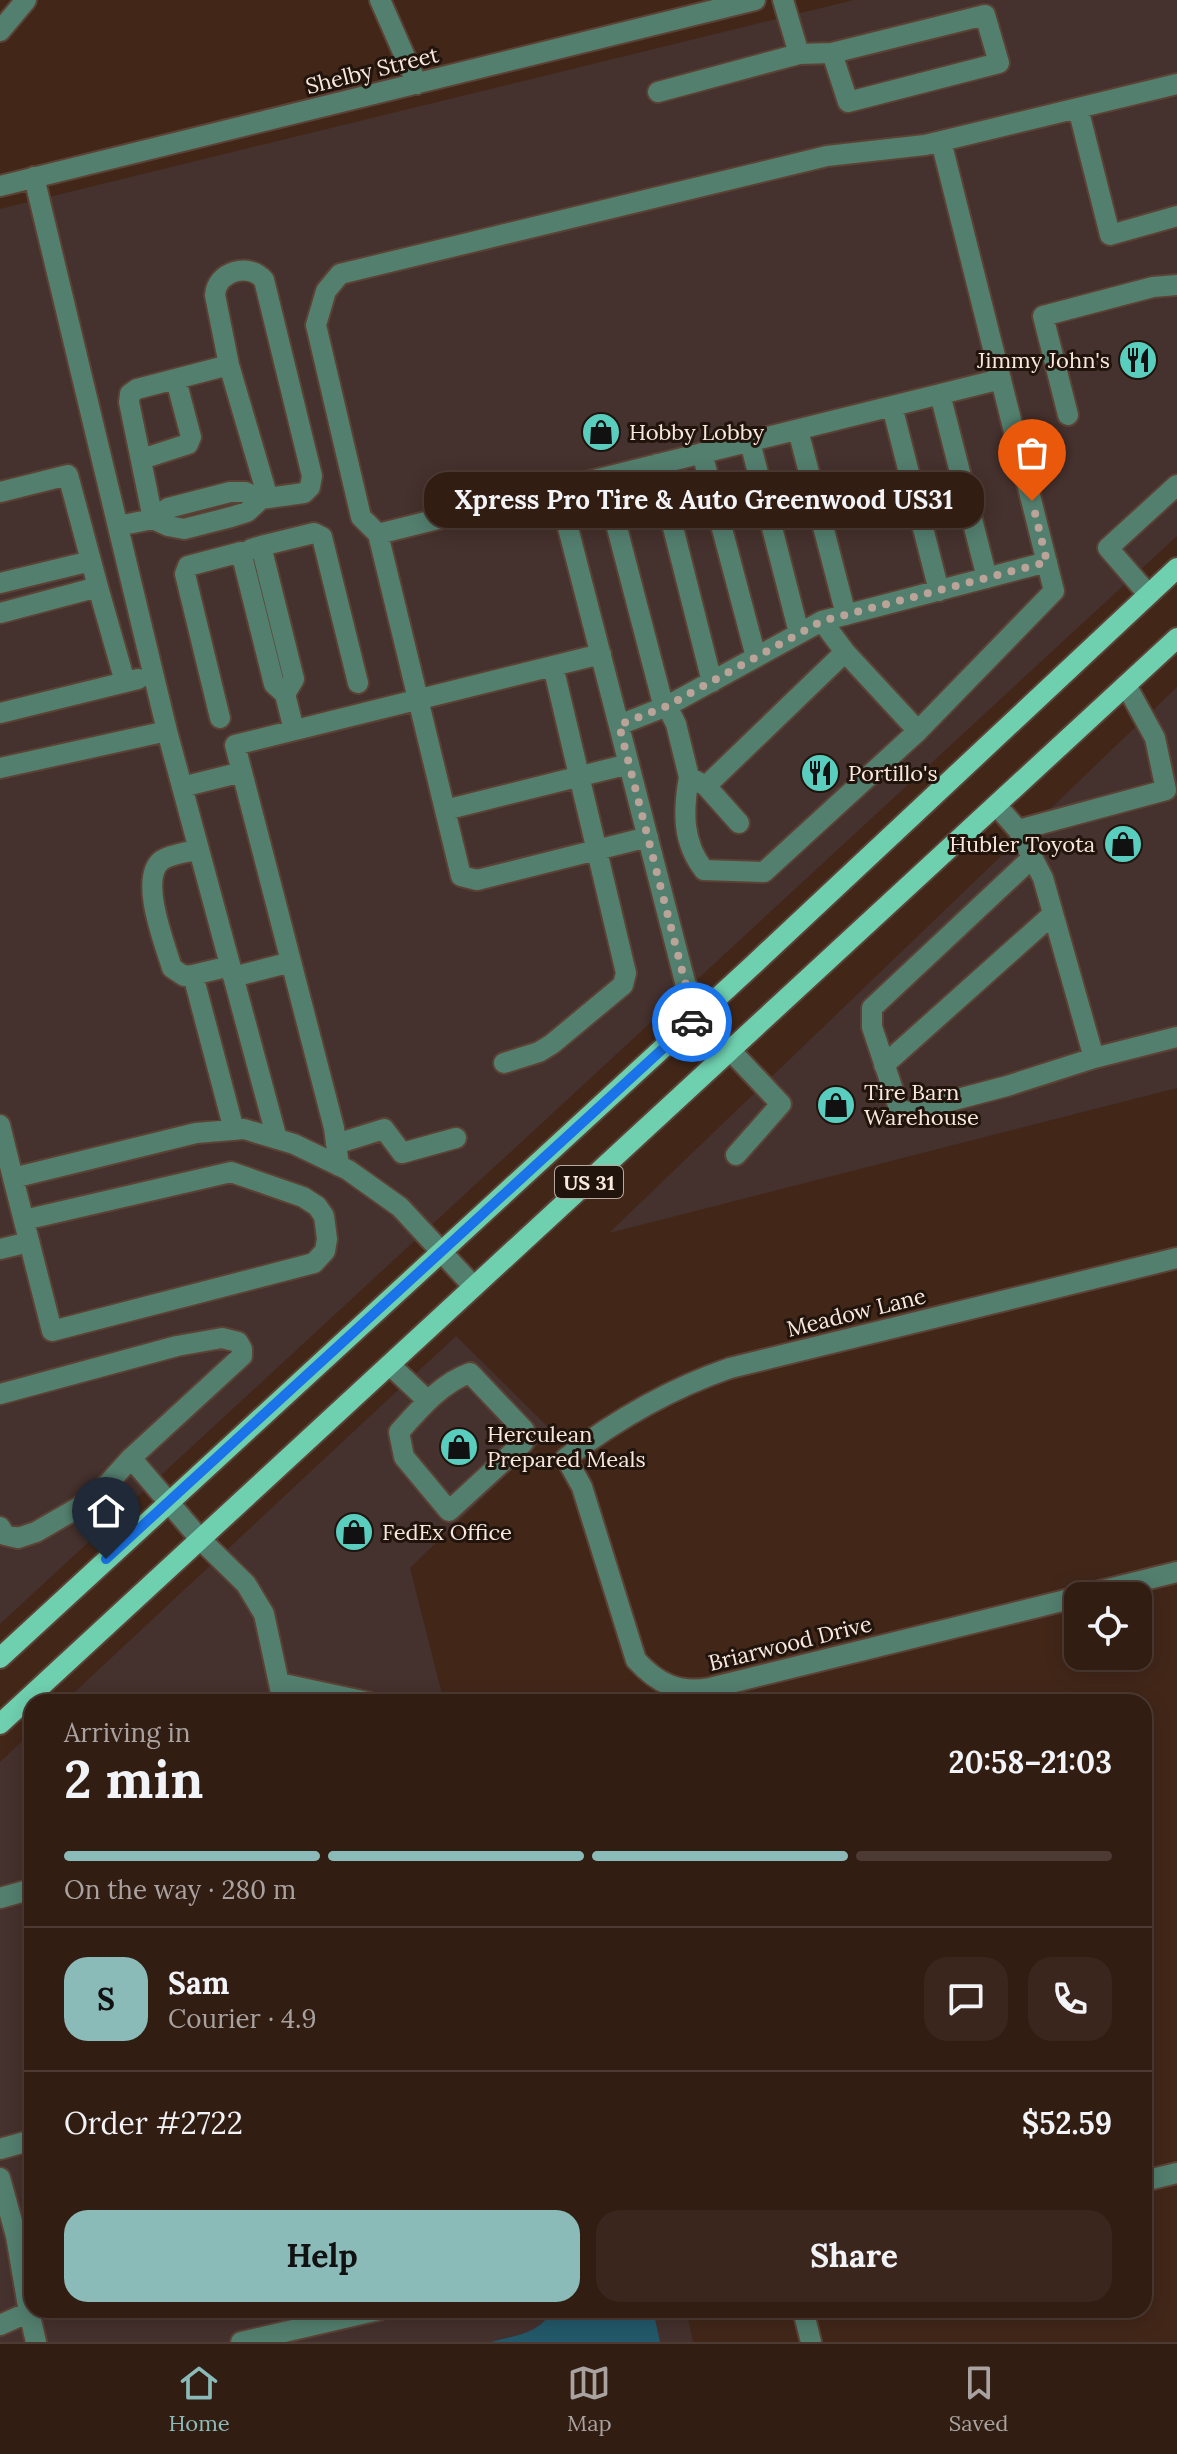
<!DOCTYPE html>
<meta charset="utf-8">
<style>
:root{--surface:#321d13;--page:#3a261c;--text:#f1f3f6;--muted:#a8a2a0;--line:#4d3b33;--accent:#8bbbb9}
body{margin:0;font-family:Lora,serif;background:var(--page);color:var(--text);height:100vh;display:flex;flex-direction:column;font-size:30px;white-space:nowrap}
*{box-sizing:border-box;margin:0}
p{font-size:26px;color:var(--muted)}
.icon{flex:none;width:44px;height:44px;fill:none;stroke:currentColor;stroke-width:2;stroke-linecap:round;stroke-linejoin:round}
.map{position:relative;flex:1;overflow:hidden}
.panel{position:absolute;left:24px;top:1694px;width:1128px;height:624px;display:flex;flex-direction:column;background:var(--surface);border-radius:24px;box-shadow:0 4px 20px #0003,0 0 0 2px var(--line)}
.panel>*{flex:none}
.buttons{position:absolute;left:1064px;top:1582px;display:grid;gap:16px}
.buttons a{display:grid;place-items:center;width:88px;height:88px;border-radius:16px;background:var(--surface);box-shadow:0 4px 20px #0003,0 0 0 2px var(--line);font-size:40px}
.pin{position:absolute;display:grid;place-items:center;width:68px;height:68px;color:#fff;margin:-82px -34px;border-radius:50% 50% 50% 0;rotate:-45deg;box-shadow:0 0 8px #0007}
.pin .icon{rotate:45deg}
.courier{position:absolute;display:grid;place-items:center;width:80px;height:80px;margin:-40px;border:6px solid #1a73e8;border-radius:50%;background:#fff;color:#222;box-shadow:0 2px 10px #0007}
.bubble{position:absolute;height:56px;border-radius:24px;background:var(--surface);box-shadow:0 4px 20px #0003,0 0 0 2px var(--line);font-size:26px;font-weight:700;line-height:56px;text-align:center}
.head em{font-style:normal;font-weight:700}
.head div{display:flex;flex-direction:column-reverse}
.head{display:flex;align-items:center;justify-content:space-between;height:136px;padding:0 40px}
h1{font-size:52px;font-weight:700;line-height:60px}
.bar{display:grid;grid-template-columns:repeat(4,1fr);gap:12px 8px;align-content:center;height:96px;padding:0 40px}
.bar i{height:10px;border-radius:6px;background:var(--line)}
.bar .active{background:var(--accent)}
.bar p{grid-column:span 4}
.line{display:flex;align-items:center;gap:20px;padding:0 40px;border-top:2px solid var(--line)}
.line div{flex:1}
.round{display:grid;place-items:center;flex:none;width:84px;height:84px;border-radius:24px;background:var(--page)}
.button{display:flex;gap:16px;margin-top:auto;padding:16px 40px}
.button a{flex:1;height:92px;border-radius:24px;background:var(--accent);color:#111;font-size:32px;font-weight:700;line-height:92px;text-align:center}
.button a+a{background:var(--page);color:var(--text)}
.dock{display:flex;justify-content:space-around;align-items:center;height:112px;border-top:2px solid var(--line);background:var(--surface);font-size:22px;color:var(--muted)}
.dock a{display:grid;justify-items:center;gap:4px}
.dock .active{color:var(--accent)}
.map>svg:first-child{display:block}
.commercial{fill:#45312d}
.water{fill:#23596a}
.lines{fill:none;stroke-linecap:round;stroke-linejoin:round}
.minor-casing{stroke:#5c4235;stroke-width:24}
.major-casing{stroke:#5c4235;stroke-width:24}
.minor{stroke:#537f6f;stroke-width:20}
.major{stroke:#6fd0af;stroke-width:20}
.done{stroke:#baa499;stroke-width:8;stroke-dasharray:0 14.4}
.route{stroke:#1a73e8;stroke-width:10}
.labels{text-anchor:middle;dominant-baseline:central;stroke-width:6;stroke-linejoin:round;paint-order:stroke}
.shield{fill:#20140d;stroke:#b9a89f;stroke-width:2}
.shield-label{font-size:20px;font-weight:bold;fill:#fae8de}
.street-label{font-size:22px;fill:#fae8de;stroke:#20140d}
.poi-label{font-size:22px;fill:#fae8de;stroke:#20140d;text-anchor:start}
</style>
<div class="map">
<svg width="1177" height="2342" viewBox="0 0 1177 2342">
<rect width="100%" height="100%" fill="#422719"/>
<path class="commercial" d="M854,0H1177V536L0,1624V209Z
M1177,687V1088L609,1233Z
M456,1336L552,1431L410,1568L444,1702H64Z
M32,1732V2310H686L693,2342H0V1762Z"/>
<path class="water" d="M552,2310H653L660,2342H491C516,2335 540,2334 552,2310Z"/>
<g class="lines">
<g class="minor-casing">
<path id="minor" d="M380,0L417,84
M783,0L799,54L832,53L985,15L999,63L848,102L832,53
M0,31L26,0
M658,92L799,54
M1078,108L1110,235L1177,216
M34,177L167,731L277,1139
M0,186L755,0
M940,394L987,578
M892,406L939,591
M1068,415L1043,316L1153,287L1177,285
M798,430L846,615
M750,442L799,633
M702,453L756,657
M142,459L188,444L191,437L176,380
M657,464L712,682
M604,478L664,708
M558,489L1001,379
M0,492L68,475L98,587
M153,519L168,526L184,529L231,517L247,512L261,499L304,493L310,487L312,476L264,280C249,262 217,271 215,295L229,365L268,498
M153,519L129,402L130,394L137,389L229,365
M118,526L153,519L168,508L230,492H245L261,499
M378,534L461,876L477,880L648,837
M261,546L314,533L322,537L358,683
M251,549L261,546L294,679L285,694
M0,583L91,561
M1148,594L1108,548L1177,485
M0,613L98,587L125,682
M845,652L918,731
M667,706L822,621L1047,562
M0,713L138,679
M220,718L185,574L188,566L241,552L274,684L285,694L294,730
M619,725L667,706L676,724L689,777L706,786L739,823
M0,768L167,731
M689,777C683,811 682,842 704,870L764,872L918,731L1054,591L941,141
M706,786L845,652L822,621
M182,787L242,772
M997,806L1018,830L1166,790L1155,738L1126,685
M445,810L629,764
M1018,830L1043,878L1094,1058L1177,1037
M199,849C189,852 171,854 162,860C138,878 165,944 172,968L184,976L193,975L234,1130
M1033,857L872,1008V1027L901,1114L1007,1086L1094,1058
M193,975L230,966
M233,977L291,962
M504,1063L539,1052L552,1044L623,985L626,973L553,666
M884,1065L1053,914
M0,1125L13,1178L196,1133L244,1129L294,1144L348,1170L400,1207L474,1287
M336,1144L384,1129L402,1153L456,1138
M736,1155L781,1104L698,1016L685,982L558,489L378,534L361,517L316,325L326,291L340,274L827,156L925,145L1177,84
M339,1166L334,1128L235,745L601,654
M13,1178L52,1331L314,1263L325,1251L327,1239L324,1216L317,1206L303,1197L231,1172L24,1220
M0,1249L29,1242
M390,1365L428,1401
M470,1373L524,1430L523,1443L449,1511L404,1457L399,1432C419,1410 441,1383 470,1373Z
M0,1394L177,1346L222,1338L238,1342L242,1349V1356L131,1458L95,1498L36,1532L18,1538L5,1535L0,1527
M131,1458L200,1539L246,1584L264,1614L283,1702
M1080,1596L1177,1572
M1078,1597L710,1688C678,1694 657,1683 636,1660L582,1487L566,1458C617,1419 669,1389 730,1368L1177,1258
M279,1683L367,1702
M0,1898L32,1889
M0,2149L32,2140
M0,2178L16,2236L29,2312
M1144,2181L1177,2173
M803,2310L811,2342
M0,2325L29,2312L36,2342
M241,2342L379,2310"/>
</g>
<g class="major-casing">
<path id="major" d="M0,1658L752,966L1177,568
M0,1724L1177,638"/>
</g>
<use href="#minor" class="minor"/>
<use href="#major" class="major"/>
</g>
<g class="lines">
<path class="done" d="M692,1022L698,1016L685,982L619,725L667,706L822,621L1047,562L1032,501"/>
<path class="route" d="M106,1559L692,1022"/>
</g>
<defs>
<g id="restaurant-disc" transform="scale(2)"><circle r="9.5" fill="#59cebf" stroke="#20140d"/><path d="M-5-6h1v4h1v-4h1v4h1v-4h1v5L-1.5 .5V6h-2V.5L-5-1ZM5-6V6H3V1.5H1.5Q1.5-4 5-6Z" fill="#111"/></g>
<g id="shop-disc" transform="scale(2)"><circle r="9.5" fill="#59cebf" stroke="#20140d"/><path d="M-5-2.5h2.3a2.7 3.5 0 0 1 5.4 0H5L5.5 6h-11ZM-1.5-2.5h3a1.5 2.3 0 0 0-3 0Z" fill="#111"/></g>
</defs>
<g fill-rule="evenodd">
<use href="#restaurant-disc" x="1138" y="360"/>
<use href="#shop-disc" x="601" y="432"/>
<use href="#restaurant-disc" x="820" y="773"/>
<use href="#shop-disc" x="1123" y="844"/>
<use href="#shop-disc" x="836" y="1105"/>
<use href="#shop-disc" x="459" y="1447"/>
<use href="#shop-disc" x="354" y="1532"/>
</g>
<g class="labels">
<rect class="shield" x="555" y="1166" width="68" height="32" rx="6"/>
<g class="shield-label">
<text x="589" y="1182">US 31</text>
</g>
<g class="street-label">
<text transform="translate(372 70) rotate(-14)">Shelby Street</text>
<text transform="translate(856 1312) rotate(-14)">Meadow Lane</text>
<text transform="translate(790 1643) rotate(-14)">Briarwood Drive</text>
</g>
<g class="poi-label">
<text x="1110" y="360" text-anchor="end">Jimmy John's</text>
<text x="629" y="432">Hobby Lobby</text>
<text x="848" y="773">Portillo's</text>
<text x="1095" y="844" text-anchor="end">Hubler Toyota</text>
<text x="864" y="1092">Tire Barn<tspan x="864" dy="25">Warehouse</tspan></text>
<text x="487" y="1434">Herculean<tspan x="487" dy="25">Prepared Meals</tspan></text>
<text x="382" y="1532">FedEx Office</text>
</g>
</g>
</svg>
<div class="buttons">
<a><svg class="icon" aria-label="locate" viewBox="0 0 24 24"><circle cx="12" cy="12" r="6"/><path d="M12 2v4M12 18v4M2 12h4M18 12h4"/></svg></a>
</div>
<div class="pin" style="left:1032px;top:501px;background:#ea580c"><svg class="icon" aria-label="bag" viewBox="0 0 24 24"><path d="M5 8h14l-1 12H6zM9 8a3 3 0 0 1 6 0"/></svg></div>
<div class="pin" style="left:106px;top:1559px;background:#1f2937"><svg class="icon" aria-label="home" viewBox="0 0 24 24"><path d="M3 11l9-7 9 7M6 9v11h12V9"/></svg></div>
<div class="courier" style="left:692px;top:1022px"><svg class="icon" aria-label="car" viewBox="0 0 24 24"><path d="M5 17H2v-5l4-1 3-4h7l3 4 3 1v5h-3M9 17h6M6 11h13"/><circle cx="7" cy="17" r="2"/><circle cx="17" cy="17" r="2"/></svg></div>
<div class="bubble" style="left:424px;top:472px;width:560px">Xpress Pro Tire &amp; Auto Greenwood US31</div>
<section class="panel">
<div class="head"><div><h1>2 min</h1><p>Arriving in</p></div><em>20:58–21:03</em></div>
<div class="bar"><i class="active"></i><i class="active"></i><i class="active"></i><i></i><p>On the way · 280 m</p></div>
<div class="line" style="height:144px"><b class="round" style="background:var(--accent);color:#111">S</b><div><b>Sam</b><p>Courier · 4.9</p></div><a class="round"><svg class="icon" aria-label="chat" viewBox="0 0 24 24"><path d="M4 5h16v11H9l-5 4z"/></svg></a><a class="round"><svg class="icon" aria-label="phone" viewBox="0 0 24 24"><path d="M5 4h4l2 5-3 2q2 4 5 5l2-3 5 2v4C11 20 4 13 5 4z"/></svg></a></div>
<div class="line" style="height:104px"><div>Order #2722</div><b>$52.59</b></div>
<div class="button"><a>Help</a><a>Share</a></div>
</section>
</div>
<nav class="dock">
<a class="active"><svg class="icon" aria-label="home" viewBox="0 0 24 24"><path d="M3 11l9-7 9 7M6 9v11h12V9"/></svg>Home</a>
<a><svg class="icon" aria-label="map" viewBox="0 0 24 24"><path d="M3 6l6-2 6 2 6-2v14l-6 2-6-2-6 2zM9 4v14M15 6v14"/></svg>Map</a>
<a><svg class="icon" aria-label="saved" viewBox="0 0 24 24"><path d="M7 4h10v16l-5-4-5 4z"/></svg>Saved</a>
</nav>
